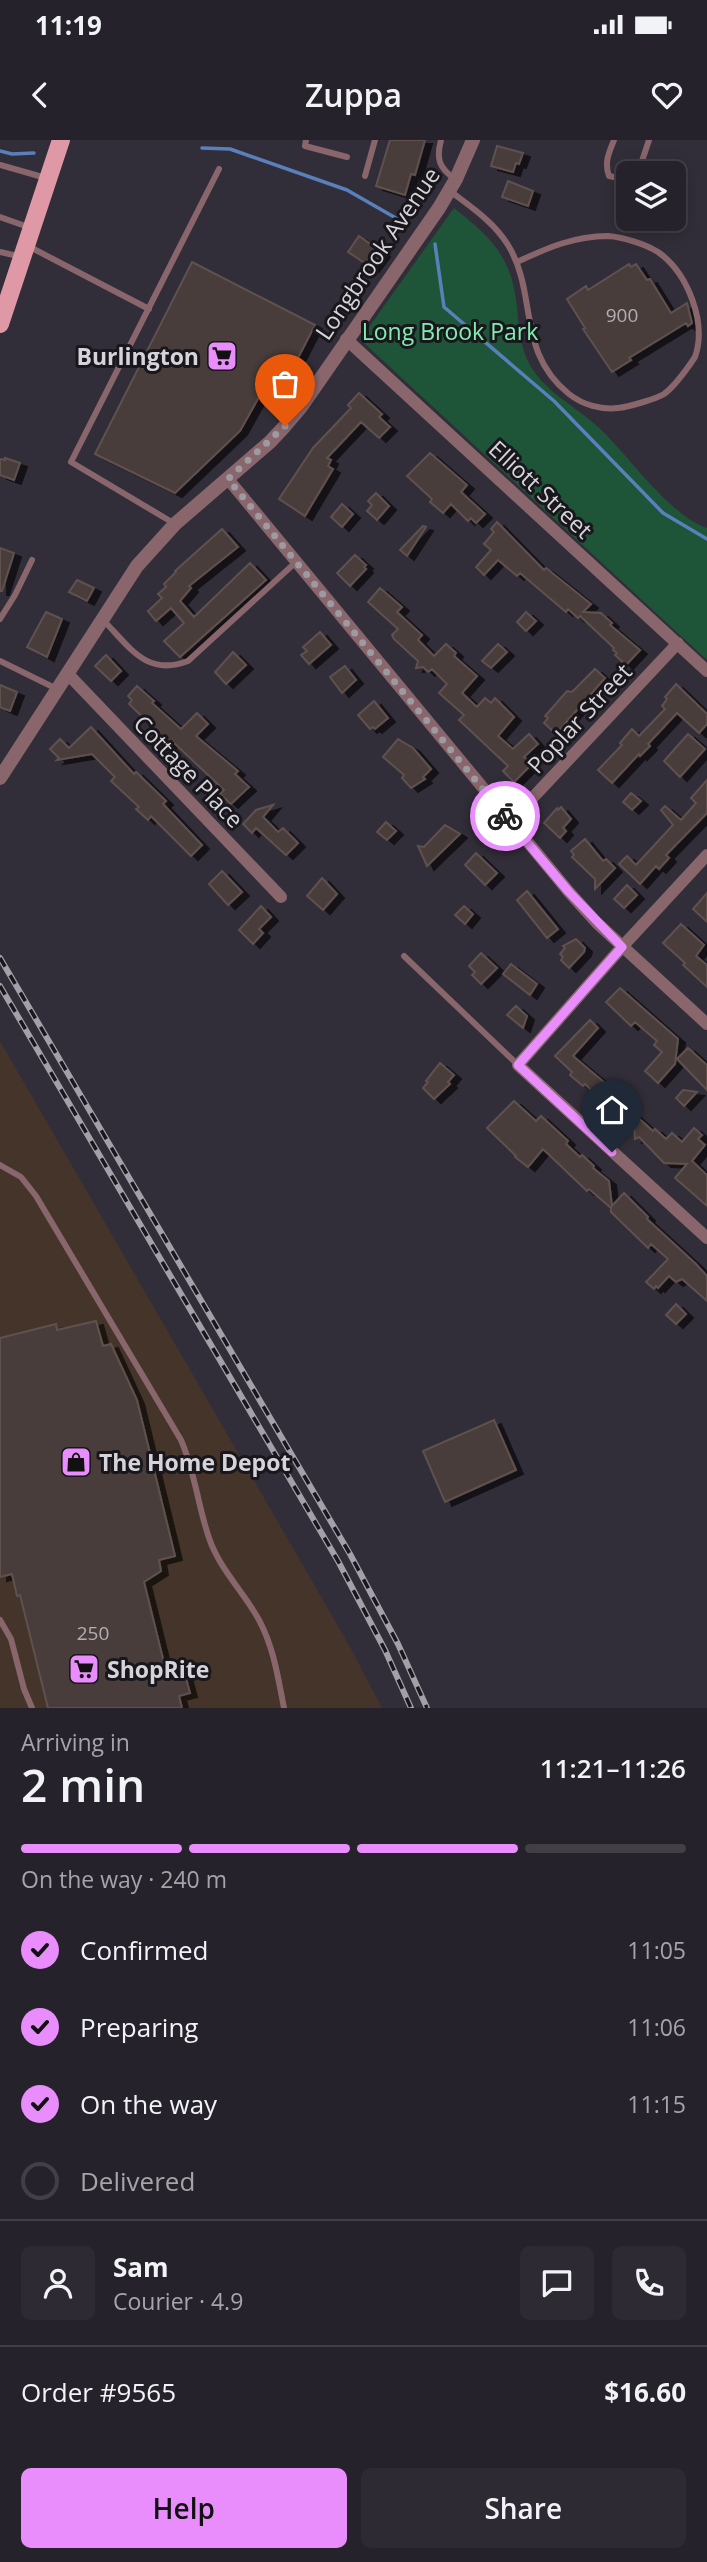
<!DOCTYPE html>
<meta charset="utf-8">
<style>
:root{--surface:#26222b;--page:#2e2a33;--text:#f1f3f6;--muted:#a4a4a9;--line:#423f47;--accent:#e98dfd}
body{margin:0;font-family:"Open Sans",sans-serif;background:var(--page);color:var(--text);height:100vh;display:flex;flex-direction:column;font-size:26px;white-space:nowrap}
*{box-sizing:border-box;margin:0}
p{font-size:23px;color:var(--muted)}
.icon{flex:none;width:38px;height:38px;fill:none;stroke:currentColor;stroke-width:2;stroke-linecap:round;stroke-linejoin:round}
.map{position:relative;height:1568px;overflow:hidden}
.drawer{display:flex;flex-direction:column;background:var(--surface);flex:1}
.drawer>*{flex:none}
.buttons{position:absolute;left:616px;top:21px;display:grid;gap:14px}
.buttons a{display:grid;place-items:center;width:70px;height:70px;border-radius:10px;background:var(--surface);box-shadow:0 4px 18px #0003,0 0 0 2px var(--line);font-size:35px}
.pin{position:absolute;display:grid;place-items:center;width:60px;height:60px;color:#fff;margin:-72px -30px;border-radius:50% 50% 50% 0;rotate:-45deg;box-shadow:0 0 7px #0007}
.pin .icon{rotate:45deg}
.courier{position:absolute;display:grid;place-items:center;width:70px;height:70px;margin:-35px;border:5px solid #e98dfd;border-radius:50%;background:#fff;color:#222;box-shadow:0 2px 9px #0007}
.summary em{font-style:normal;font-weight:600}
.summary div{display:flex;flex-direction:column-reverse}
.summary{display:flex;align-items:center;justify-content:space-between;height:119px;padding:0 21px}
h1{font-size:46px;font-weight:600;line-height:52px}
.bar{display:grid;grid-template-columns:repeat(4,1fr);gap:10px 7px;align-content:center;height:84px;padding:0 21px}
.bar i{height:9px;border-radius:5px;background:var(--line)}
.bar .selected{background:var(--accent)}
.bar p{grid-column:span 4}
.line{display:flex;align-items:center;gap:18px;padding:0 21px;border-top:2px solid var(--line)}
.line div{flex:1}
.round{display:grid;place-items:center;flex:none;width:74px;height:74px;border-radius:10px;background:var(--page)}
ol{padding:0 21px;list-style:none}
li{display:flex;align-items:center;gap:21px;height:77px}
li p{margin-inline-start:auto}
li .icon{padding:7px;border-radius:50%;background:var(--accent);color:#111;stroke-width:4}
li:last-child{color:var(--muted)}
li i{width:38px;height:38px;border:4px solid var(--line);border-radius:50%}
.button{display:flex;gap:14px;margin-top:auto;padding:14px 21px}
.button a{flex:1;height:80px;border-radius:10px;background:var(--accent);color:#111;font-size:28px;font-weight:600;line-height:80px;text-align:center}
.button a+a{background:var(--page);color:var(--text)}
.status{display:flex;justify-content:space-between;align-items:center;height:49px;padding:0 35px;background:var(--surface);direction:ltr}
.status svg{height:19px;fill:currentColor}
header{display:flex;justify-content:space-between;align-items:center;height:91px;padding:0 21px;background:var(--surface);font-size:32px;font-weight:600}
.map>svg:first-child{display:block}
.commercial{fill:#443429}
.green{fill:#1e5539}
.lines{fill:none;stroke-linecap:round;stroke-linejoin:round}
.stream{stroke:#5980bb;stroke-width:3.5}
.building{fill:#4a3d3b;stroke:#5e514e;stroke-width:2;filter:url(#shadow)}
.service{stroke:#88666c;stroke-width:6}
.minor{stroke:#88666c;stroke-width:12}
.tertiary{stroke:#88666c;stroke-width:14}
.primary{stroke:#df99a6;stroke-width:18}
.rail-casing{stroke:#a3a0a9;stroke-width:6}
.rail{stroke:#19171c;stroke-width:3.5;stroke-dasharray:10;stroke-linecap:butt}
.done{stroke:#9d9aa2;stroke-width:7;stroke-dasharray:0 12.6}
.route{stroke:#e98dfd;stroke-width:9}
.labels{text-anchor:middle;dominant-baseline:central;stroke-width:6;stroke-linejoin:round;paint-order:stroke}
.number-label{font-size:19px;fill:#b3aeb3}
.street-label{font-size:23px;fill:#d6d4db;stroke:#19171c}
.park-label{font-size:23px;fill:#81ecb1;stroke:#19171c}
.poi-label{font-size:23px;font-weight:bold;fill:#d6d4db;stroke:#19171c;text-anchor:start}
</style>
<div class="status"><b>11:19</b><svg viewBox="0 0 49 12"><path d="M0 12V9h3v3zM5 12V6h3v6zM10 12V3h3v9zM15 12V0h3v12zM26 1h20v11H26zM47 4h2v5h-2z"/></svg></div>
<header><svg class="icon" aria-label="back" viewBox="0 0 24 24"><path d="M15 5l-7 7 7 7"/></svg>Zuppa<svg class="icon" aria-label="heart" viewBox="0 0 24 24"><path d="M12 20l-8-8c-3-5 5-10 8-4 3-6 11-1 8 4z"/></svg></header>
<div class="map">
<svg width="707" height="1568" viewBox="0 0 707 1568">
<defs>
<filter id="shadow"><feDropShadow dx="7" dy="4" stdDeviation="0" flood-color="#0009"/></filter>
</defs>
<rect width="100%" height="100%" fill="#322e39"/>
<path class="commercial" d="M0,901L349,1505L382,1568H0Z"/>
<path class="green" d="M454,68C492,98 512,117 517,168C519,188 520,208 530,225C545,252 575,266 597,286C629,315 667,374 707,388V520L364,203V194Z"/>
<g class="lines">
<path class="stream" d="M202,8L230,9L347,50L408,85
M0,11L12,14L34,13
M435,104L444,167L554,261L663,373L707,399"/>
</g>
<path class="building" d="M390,0H425L415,35L411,34L405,55L376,46Z
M497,6L523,13L519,24L516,23L513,32L491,26Z
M508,41L533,51L528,66L502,57Z
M359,96L383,113L372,128L348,112Z
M192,122L315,185L279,255L264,248L240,291L175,353L95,314Z
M629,124L631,127L636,124L647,140L650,139L671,173L687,163L692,183L688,186L686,183L629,218L631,220L612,232L583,189L585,188L567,159L586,146L588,150Z
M359,253L382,274L379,277L390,287L379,298L361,282L327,318L331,320L328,326L333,329L305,376L279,359L313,308L351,268L348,265Z
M430,313L467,345L461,352L485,374L476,383L471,378L468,381L451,364L443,373L430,362L432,359L407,336Z
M5,318L20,323L14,340L0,335V319L5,320Z
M376,353L389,366L377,380L367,371L372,365L368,361Z
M342,364L353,374L342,387L331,377Z
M497,382L544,430L546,428L591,464L583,472L601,473L612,483L610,485L640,510L626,525L615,515L617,513L613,510L614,508L580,476L578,478L568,469L566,472L520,433L517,436L498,420L484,435L476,427L491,410L484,404L494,392L491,389Z
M423,386L426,387L407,416L400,410Z
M222,389L238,407L189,446L191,448L180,461L194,477L250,423L266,440L180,517L164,501L184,483L171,468L156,481L148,471L162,458L158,454L166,447L164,444L176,432L175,431Z
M0,408L14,413L2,451H0Z
M355,415L366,425L364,427L366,429L350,446L337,433Z
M77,440L94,448L87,461L69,452Z
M380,448L402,467L397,472L422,495L418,500L434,516L446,504L456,513L454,516L477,536L462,553L477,567L485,558L491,563L495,558L514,577L498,596L513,609L529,594L538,604L524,617L532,624L514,642L503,631L508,626L459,580L464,575L439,553L447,544L432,529L428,532L423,527L416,528L418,521L394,499L392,495L398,489L368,462Z
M46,472L62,479L47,517L27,507Z
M526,472L536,481L526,491L517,482Z
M320,492L331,505L309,524L301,515L307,511L303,507Z
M498,504L507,512L491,528L482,521Z
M233,512L246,525L226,544L215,532Z
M106,515L121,531L111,541L95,526Z
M345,526L356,540L342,553L330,537Z
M595,529L605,538L556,594L544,583L548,578L545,576L567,551L572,552Z
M676,544L707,574V584L699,593L677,573L648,604L650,606L640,616L639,614L612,643L598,630L622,605L620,603L632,589L639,596L665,569L662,566L667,559L665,557Z
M0,545L17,552L10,571L0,567Z
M137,546L154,561L152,563L181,589L197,573L208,584L196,596L238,631L235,634L249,647L231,664L220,654L224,650L172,601L169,604L164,599L161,602L154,595L158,592L129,564L132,560L128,556Z
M374,561L388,578L375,589L373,587L370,589L358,575Z
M91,587L134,634L136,632L166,661L163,664L202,705L191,716L151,676L148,680L136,669L139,667L111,641L115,637L92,614L57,620L59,618L50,609L60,599L69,608Z
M688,594L705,609L680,637L664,621Z
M398,599L413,608L431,629L423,637L425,639L411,648L402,638L404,635L383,617Z
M707,640V673L666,715L669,718L659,729L656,726L640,744L619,724L627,716L636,725L673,685L661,670L665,666L681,680L696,663L691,658Z
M631,653L641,661L632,670L623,662Z
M273,665L263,677L278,692L283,688L298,703L286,715L256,688L252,693L243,684L256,670Z
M561,667L571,679L563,688L566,691L560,698L544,683L557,668L558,670Z
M386,682L396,691L387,700L377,692Z
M445,685L460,694L427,726L418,706L424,707Z
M585,699L603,721L606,719L615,728L595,749V739L572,717L574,715L571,711Z
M476,713L497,733L485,745L465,725Z
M222,731L242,752L228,765L209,744Z
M322,738L337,754L323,770L307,756Z
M627,745L637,755L624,768L614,759Z
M527,751L558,789L547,798L517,760Z
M707,753V782L693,769Z
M261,766L271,777L259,789L263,793L253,804L239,790Z
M464,766L473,774L465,784L455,775Z
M681,784L704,805L696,816L707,825V847L683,825L685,823L663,803Z
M576,799L585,808L584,812L569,828L561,820L563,817L560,814L565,808L563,806Z
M481,813L497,828L481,844L472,835L475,832L469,826Z
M511,824L537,844L530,855L503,834Z
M620,848L678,899L675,924L658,943L645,931L662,912L654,905L657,901L635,882L631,886L606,862Z
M516,866L527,876L523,888L507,875Z
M590,880L598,888L573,916L618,954L616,957L631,971L622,981L585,944L583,946L570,935L572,932L555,916Z
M688,908L707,925V950L677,919Z
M440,923L454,935L448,942L450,944L434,959L423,948L428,942L426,941Z
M683,950L697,952L684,966L676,958Z
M514,961L536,981L541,976L568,1001L566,1004L580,1017L582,1015L594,1026L593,1028L609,1041L612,1066L624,1053L648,1077L647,1079L696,1124L707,1136V1161L682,1139L676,1142L669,1136L658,1148L656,1146L654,1149L646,1142L668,1119L651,1104L648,1108L611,1072V1068L589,1049L587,1051L543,1009L528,1027L515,1017L516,1016L487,988Z
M633,973L653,991L655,989L666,999L672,993L682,1002L694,988L702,995L698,999L705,1005L692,1021L707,1035V1066L675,1038L687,1024L664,1023L639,997L635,999Z
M676,1164L686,1174L676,1184L666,1175Z
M96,1181L103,1206L111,1204L137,1260L175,1416L159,1420L161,1431L144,1442L167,1535L184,1531L190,1553L179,1556L182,1568H48L20,1455L17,1456L12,1434L0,1437V1198L56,1184L57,1190Z
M494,1280L516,1330L445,1362L423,1311Z"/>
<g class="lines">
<path class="service" d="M306,0L305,6L347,17
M441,0C436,19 439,28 455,39
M614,0C609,13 604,22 609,36L628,40
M0,25L46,38
M638,33L649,0
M365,36L375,0
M450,51C471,67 494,82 508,105C538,154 516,212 569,254C583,265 601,270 618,268C628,267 656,259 664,254C675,246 687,229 695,217C707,183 688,133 658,112C645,104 623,97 608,96C574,96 547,108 517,122
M0,77L31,88
M28,106L149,169
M0,112L22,117
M175,384L71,322L219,29
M0,479L15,455L32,420
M103,480C130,507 146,537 188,521L296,422
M0,521L57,549
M404,816L518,925
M0,1025L21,1037L36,1056L181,1300C195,1332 198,1366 209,1398C220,1430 244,1452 259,1480C274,1508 278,1538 284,1568
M0,1480L11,1499L24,1549L32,1568"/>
<path class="minor" d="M346,199L707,531
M228,339L569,752L597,783L707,884
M67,533L281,757
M510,682L678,503
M707,715L622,807L518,925L707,1098"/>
<path class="tertiary" d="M0,638L137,426L175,384L270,302L284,287L301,267L439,68L456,39L473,0"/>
<path class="primary" d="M0,184L61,0"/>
<g class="rail-casing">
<path id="rail" d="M0,818L350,1414L398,1504L427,1568
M0,846L338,1421L385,1510L411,1568"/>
</g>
<use href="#rail" class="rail"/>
</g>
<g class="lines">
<path class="done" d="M285,286L228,339L505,676"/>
<path class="route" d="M505,676L569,752L622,807L518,925L612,1012"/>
</g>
<defs>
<g id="supermarket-square" transform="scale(1.575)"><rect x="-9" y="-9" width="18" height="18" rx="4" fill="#e98dfd" stroke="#19171c"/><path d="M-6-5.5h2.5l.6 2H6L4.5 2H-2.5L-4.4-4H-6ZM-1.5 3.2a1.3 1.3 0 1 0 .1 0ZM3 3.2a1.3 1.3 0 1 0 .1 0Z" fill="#111"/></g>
<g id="shop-square" transform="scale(1.575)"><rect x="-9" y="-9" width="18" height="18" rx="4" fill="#e98dfd" stroke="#19171c"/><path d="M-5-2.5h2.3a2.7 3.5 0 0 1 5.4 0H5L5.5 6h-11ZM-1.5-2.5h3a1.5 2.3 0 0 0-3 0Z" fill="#111"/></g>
</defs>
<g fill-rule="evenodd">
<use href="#supermarket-square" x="222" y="216"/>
<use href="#shop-square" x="76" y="1322"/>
<use href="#supermarket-square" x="84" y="1529"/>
</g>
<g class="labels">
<g class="number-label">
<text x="622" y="175">900</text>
<text x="93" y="1493">250</text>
</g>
<g class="street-label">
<text transform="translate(377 113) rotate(-56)">Longbrook Avenue</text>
<text transform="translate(541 349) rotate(43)">Elliott Street</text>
<text transform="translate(579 578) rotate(-47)">Poplar Street</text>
<text transform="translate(189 631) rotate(46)">Cottage Place</text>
</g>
<g class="park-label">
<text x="450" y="191">Long Brook Park</text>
</g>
<g class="poi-label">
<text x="199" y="216" text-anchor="end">Burlington</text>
<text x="99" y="1322">The Home Depot</text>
<text x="107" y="1529">ShopRite</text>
</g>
</g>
</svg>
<div class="buttons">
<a><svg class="icon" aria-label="layers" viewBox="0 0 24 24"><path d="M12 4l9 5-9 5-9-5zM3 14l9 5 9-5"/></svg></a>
</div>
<div class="pin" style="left:285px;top:286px;background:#ea580c"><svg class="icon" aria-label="bag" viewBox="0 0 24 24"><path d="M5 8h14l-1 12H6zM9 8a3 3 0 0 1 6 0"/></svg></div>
<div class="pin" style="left:612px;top:1012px;background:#1f2937"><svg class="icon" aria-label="home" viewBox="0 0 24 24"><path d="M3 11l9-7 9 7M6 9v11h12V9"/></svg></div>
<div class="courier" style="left:505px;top:676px"><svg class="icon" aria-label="bike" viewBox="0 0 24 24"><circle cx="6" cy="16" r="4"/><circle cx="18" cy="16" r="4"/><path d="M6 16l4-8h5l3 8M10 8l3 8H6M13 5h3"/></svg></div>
</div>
<section class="drawer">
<div class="summary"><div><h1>2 min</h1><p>Arriving in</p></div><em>11:21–11:26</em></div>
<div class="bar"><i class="selected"></i><i class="selected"></i><i class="selected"></i><i></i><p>On the way · 240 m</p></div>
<ol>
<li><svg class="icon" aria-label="check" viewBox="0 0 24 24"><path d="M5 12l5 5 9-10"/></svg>Confirmed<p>11:05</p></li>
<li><svg class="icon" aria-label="check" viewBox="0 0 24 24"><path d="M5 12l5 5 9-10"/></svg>Preparing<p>11:06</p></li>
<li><svg class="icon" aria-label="check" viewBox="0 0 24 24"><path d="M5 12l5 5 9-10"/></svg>On the way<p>11:15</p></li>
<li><i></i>Delivered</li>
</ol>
<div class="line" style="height:126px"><a class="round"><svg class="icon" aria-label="person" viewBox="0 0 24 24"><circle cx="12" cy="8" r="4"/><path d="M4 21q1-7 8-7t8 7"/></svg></a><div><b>Sam</b><p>Courier · 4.9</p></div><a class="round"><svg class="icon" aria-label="chat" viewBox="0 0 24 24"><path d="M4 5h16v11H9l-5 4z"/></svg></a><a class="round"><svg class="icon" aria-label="phone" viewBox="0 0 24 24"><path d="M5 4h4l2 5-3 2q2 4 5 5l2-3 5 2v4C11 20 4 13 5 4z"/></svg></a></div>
<div class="line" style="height:91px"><div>Order #9565</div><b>$16.60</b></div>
<div class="button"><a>Help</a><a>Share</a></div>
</section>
